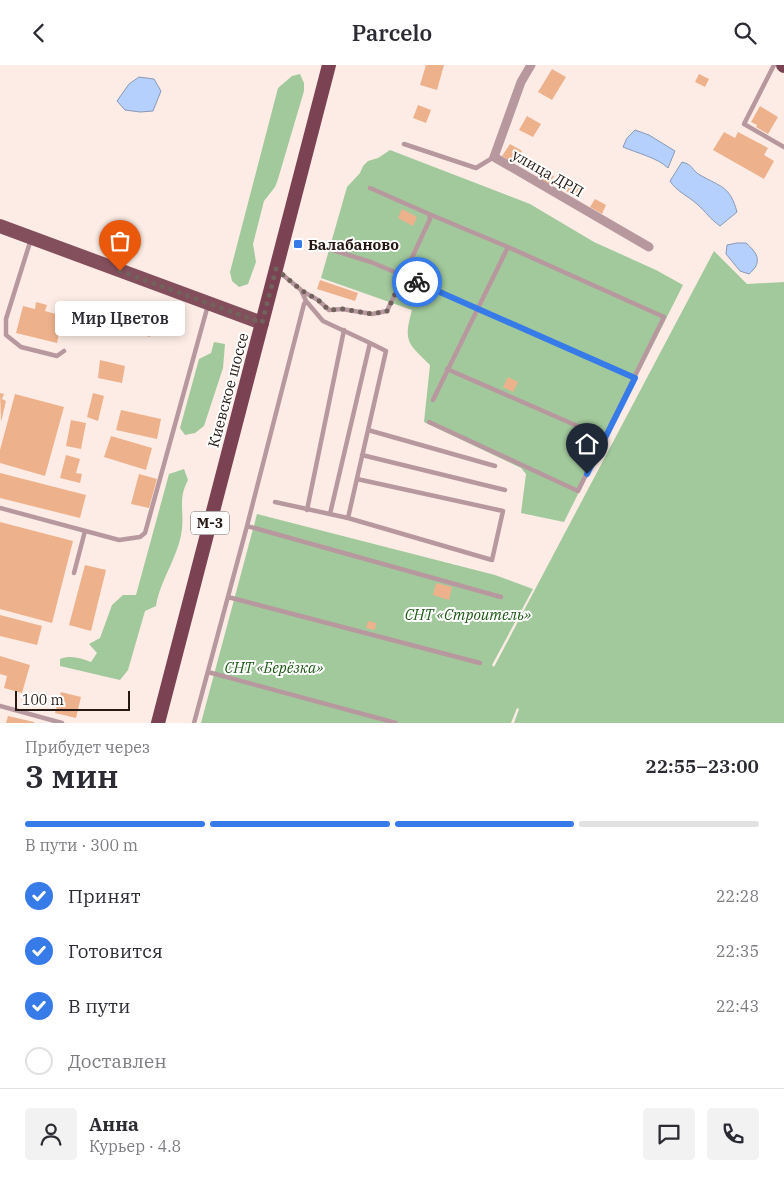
<!DOCTYPE html>
<html lang="ru">
<meta charset="utf-8">
<style>
:root{--surface:#fff;--page:#f2f2f3;--text:#2b2b33;--muted:#7c7c81;--line:#e1e1e2;--accent:#367be8}
body{margin:0;font-family:"IBM Plex Serif",serif;background:var(--page);color:var(--text);height:100vh;display:flex;flex-direction:column;font-size:19px;white-space:nowrap}
*{box-sizing:border-box;margin:0}
p{font-size:16px;color:var(--muted)}
.icon{flex:none;width:28px;height:28px;fill:none;stroke:currentColor;stroke-width:2;stroke-linecap:round;stroke-linejoin:round}
.map{position:relative;height:658px;overflow:hidden}
.side{display:flex;flex-direction:column;background:var(--surface);flex:1}
.side>*{flex:none}
.scale{position:absolute;left:15px;bottom:12px;width:115px;box-sizing:border-box;padding-left:5px;border:2px solid #261913;border-top:0;font-size:14px;line-height:18px;white-space:nowrap;color:#261913;-webkit-text-stroke:4px #fff;paint-order:stroke}
.pin{position:absolute;display:grid;place-items:center;width:42px;height:42px;color:#fff;margin:-51px -21px;border-radius:50% 50% 50% 0;rotate:-45deg;box-shadow:0 0 5px #0007}
.pin .icon{rotate:45deg}
.courier{position:absolute;display:grid;place-items:center;width:50px;height:50px;margin:-25px;border:4px solid #367be8;border-radius:50%;background:#fff;color:#222;box-shadow:0 1px 6px #0007}
.bubble{position:absolute;height:35px;border-radius:5px;background:var(--surface);box-shadow:0 2px 8px #0003;font-size:16px;font-weight:600;line-height:35px;text-align:center}
.head em{font-style:normal;font-weight:600}
.head div{display:flex;flex-direction:column-reverse}
.head{display:flex;align-items:center;justify-content:space-between;height:85px;padding:0 25px}
h1{font-size:32px;font-weight:600;line-height:38px}
.bar{display:grid;grid-template-columns:repeat(4,1fr);gap:8px 5px;align-content:center;height:60px;padding:0 25px}
.bar i{height:6px;border-radius:4px;background:var(--line)}
.bar .on{background:var(--accent)}
.bar p{grid-column:span 4}
.line{display:flex;align-items:center;gap:12px;padding:0 25px;border-top:1px solid var(--line)}
.line div{flex:1}
.round{display:grid;place-items:center;flex:none;width:52px;height:52px;border-radius:5px;background:var(--page)}
ol{padding:0 25px;list-style:none}
li{display:flex;align-items:center;gap:15px;height:55px}
li p{margin-inline-start:auto}
li .icon{padding:5px;border-radius:50%;background:var(--accent);color:#fff;stroke-width:4}
li:last-child{color:var(--muted)}
li i{width:28px;height:28px;border:2px solid var(--line);border-radius:50%}
header{display:flex;justify-content:space-between;align-items:center;height:65px;padding:0 25px;background:var(--surface);font-size:22px;font-weight:600}
.map>svg:first-child{display:block}
.green{fill:#a2c99c}
.water{fill:#b5d0fc;stroke:#8a99b6}
.building{fill:#edb28c}
.lines{fill:none;stroke-linecap:round;stroke-linejoin:round}
.service{stroke:#b8989f;stroke-width:4.5}
.minor{stroke:#b8989f;stroke-width:9}
.primary{stroke:#844f5d;stroke-width:14}
.trunk{stroke:#7a4252;stroke-width:14}
.done{stroke:#71635c;stroke-width:5;stroke-dasharray:0 9}
.route{stroke:#367be8;stroke-width:6}
.poi-dot{fill:#367be8;stroke:#fff;stroke-width:2}
.labels{text-anchor:middle;dominant-baseline:central;stroke-width:4;stroke-linejoin:round;paint-order:stroke}
.shield{fill:#fff;stroke:#675e5a;stroke-width:1}
.shield-label{font-size:14px;font-weight:bold;fill:#261913}
.street-label{font-size:15px;fill:#261913;stroke:#fff}
.poi-label{font-size:15px;font-weight:bold;fill:#261913;stroke:#fff;text-anchor:start}
.park-label{font-size:15px;font-style:italic;fill:#1d5815;stroke:#fff}
</style>
<header><svg class="icon" aria-label="back" viewBox="0 0 24 24"><path d="M15 5l-7 7 7 7"/></svg>Parcelo<svg class="icon" aria-label="search" viewBox="0 0 24 24"><circle cx="10" cy="10" r="6"/><path d="M15 15l6 6"/></svg></header>
<div class="map">
<svg width="784" height="658" viewBox="0 0 784 658">
<rect width="100%" height="100%" fill="#fcece5"/>
<path class="green" d="M300,9L304,18V26L278,114L275,122L264,136L253,179L256,197L248,219L239,222L232,216L230,207L278,23L292,11Z
M390,85L530,139L594,177L656,205L683,220L564,457L521,448L526,409L521,403L424,357L430,300C408,278 403,277 412,245L321,213L347,122L360,108L363,101L368,96L378,93Z
M714,186L747,219L784,217V658H514L519,644L517,643L511,658H201L257,449L495,510L533,524L492,600L494,602Z
M214,277L225,279L223,303L204,361L195,368L185,370L180,363L199,294L211,288Z
M184,404L188,415C178,434 184,444 182,464C179,491 160,515 156,541L145,546L128,605L120,615L60,601V594C71,590 80,593 91,597L97,588L89,579L100,573L112,540L123,530H136L169,409Z"/>
<path class="water" d="M139,12L154,14L161,26L153,46L140,47L125,45L117,36L129,19Z
M635,65L649,70L675,86L668,103C658,93 637,88 623,82L627,73Z
M682,97C694,100 691,105 700,110C721,122 730,121 737,147L720,161C710,154 706,147 697,139C688,131 676,126 670,116Z
M737,178H746C759,189 762,198 749,209L740,206L726,189L727,180Z"/>
<path class="building" d="M426,0H444L437,25L420,20Z
M552,4L566,12L552,35L538,27Z
M699,9L709,14L705,22L695,17Z
M418,40L431,45L426,58L413,53Z
M760,41L778,52L768,69L756,62L757,60L751,57Z
M527,51L541,59L533,72L519,65Z
M724,67L735,73L738,67L768,83L764,90L774,96L764,114L713,85Z
M510,79L522,86L514,99L502,91Z
M542,104L554,111L549,120L537,112Z
M568,115L580,123L575,132L563,124Z
M595,134L606,140L602,149L590,142Z
M402,144L417,152L413,161L398,153Z
M320,215L358,228L355,236L317,224Z
M36,237L47,240L45,246L63,251L57,278L16,268L23,241L35,244Z
M94,237L124,247L119,262L89,252Z
M133,250L155,257L150,272L128,266Z
M100,295L125,301L122,318L98,313Z
M508,312L518,317L513,327L503,322Z
M0,328L4,329L2,334L6,336L1,357Z
M93,328L104,331L98,356L87,352Z
M15,329L64,342L45,411L0,398V385Z
M121,345L161,354L157,374L116,365Z
M71,355L86,358L81,384L66,381Z
M111,371L152,383L146,405L104,392Z
M66,390L80,394L76,408L82,409L80,418L60,413Z
M0,408L86,430L80,453L0,433Z
M139,409L157,414L149,443L131,439Z
M0,457L73,476L52,558L0,544Z
M85,500L106,505L91,566L69,560Z
M436,518L452,522L449,535L433,530Z
M0,550L42,561L37,580L0,571Z
M368,556L376,558L375,565L366,563Z
M0,591L30,600L22,628L4,623L7,611L0,609Z
M61,627L81,632L76,653L55,648Z
M8,651L34,657V658H6Z"/>
<g class="lines">
<path class="service" d="M774,0L744,59L784,82
M404,79L476,103L494,92
M429,149L508,182L664,252L578,426L429,357
M31,174L6,254V270L21,282L57,291L64,286
M332,185L371,197L404,211L635,313
M277,205L301,225L306,236L323,256L370,278L330,449
M302,226L318,235L329,245L342,244L372,249L387,246L430,154L429,149L370,123
M447,304L605,373
M433,335L508,182
M368,365L495,401
M362,390L505,425
M275,437L348,453L492,495L503,446L357,414
M0,443L119,475L140,472L145,468L208,240
M307,445L344,265
M348,453L386,286L370,278
M247,461L304,239L306,236
M74,508L85,466
M228,532L480,598
M208,607L396,658
M0,641L62,658
M194,658L247,461L501,532"/>
<path class="minor" d="M531,0L521,17L494,92L649,182"/>
<path class="primary" d="M0,161L262,258"/>
<path class="trunk" d="M783,0L784,1
M158,658L329,0"/>
</g>
<g class="lines">
<path class="done" d="M120,206L262,258L276,204L301,225L318,235L329,245L342,244L372,249L387,246L404,211L417,217"/>
<path class="route" d="M417,217L635,313L587,409"/>
</g>
<rect class="poi-dot" x="293" y="174" width="10" height="10" rx="2.5"/>
<g class="labels">
<rect class="shield" x="191" y="446.5" width="38" height="23" rx="4"/>
<g class="shield-label">
<text x="210" y="458">М-3</text>
</g>
<g class="street-label">
<text transform="translate(548 108) rotate(30)">улица ДРП</text>
<text transform="translate(228 325) rotate(-75)">Киевское шоссе</text>
</g>
<g class="poi-label">
<text x="308" y="179">Балабаново</text>
</g>
<g class="park-label">
<text x="468" y="549">СНТ «Строитель»</text>
<text x="274" y="602">СНТ «Берёзка»</text>
</g>
</g>
</svg>
<div class="scale">100 m</div>
<div class="pin" style="left:120px;top:206px;background:#ea580c"><svg class="icon" aria-label="bag" viewBox="0 0 24 24"><path d="M5 8h14l-1 12H6zM9 8a3 3 0 0 1 6 0"/></svg></div>
<div class="pin" style="left:587px;top:409px;background:#1f2937"><svg class="icon" aria-label="home" viewBox="0 0 24 24"><path d="M3 11l9-7 9 7M6 9v11h12V9"/></svg></div>
<div class="courier" style="left:417px;top:217px"><svg class="icon" aria-label="bike" viewBox="0 0 24 24"><circle cx="6" cy="16" r="4"/><circle cx="18" cy="16" r="4"/><path d="M6 16l4-8h5l3 8M10 8l3 8H6M13 5h3"/></svg></div>
<div class="bubble" style="left:55px;top:236px;width:130px">Мир Цветов</div>
</div>
<section class="side">
<div class="head"><div><h1>3 мин</h1><p>Прибудет через</p></div><em>22:55–23:00</em></div>
<div class="bar"><i class="on"></i><i class="on"></i><i class="on"></i><i></i><p>В пути · 300 m</p></div>
<ol>
<li><svg class="icon" aria-label="check" viewBox="0 0 24 24"><path d="M5 12l5 5 9-10"/></svg>Принят<p>22:28</p></li>
<li><svg class="icon" aria-label="check" viewBox="0 0 24 24"><path d="M5 12l5 5 9-10"/></svg>Готовится<p>22:35</p></li>
<li><svg class="icon" aria-label="check" viewBox="0 0 24 24"><path d="M5 12l5 5 9-10"/></svg>В пути<p>22:43</p></li>
<li><i></i>Доставлен</li>
</ol>
<div class="line" style="height:90px"><a class="round"><svg class="icon" aria-label="person" viewBox="0 0 24 24"><circle cx="12" cy="8" r="4"/><path d="M4 21q1-7 8-7t8 7"/></svg></a><div><b>Анна</b><p>Курьер · 4.8</p></div><a class="round"><svg class="icon" aria-label="chat" viewBox="0 0 24 24"><path d="M4 5h16v11H9l-5 4z"/></svg></a><a class="round"><svg class="icon" aria-label="phone" viewBox="0 0 24 24"><path d="M5 4h4l2 5-3 2q2 4 5 5l2-3 5 2v4C11 20 4 13 5 4z"/></svg></a></div>
</section>
